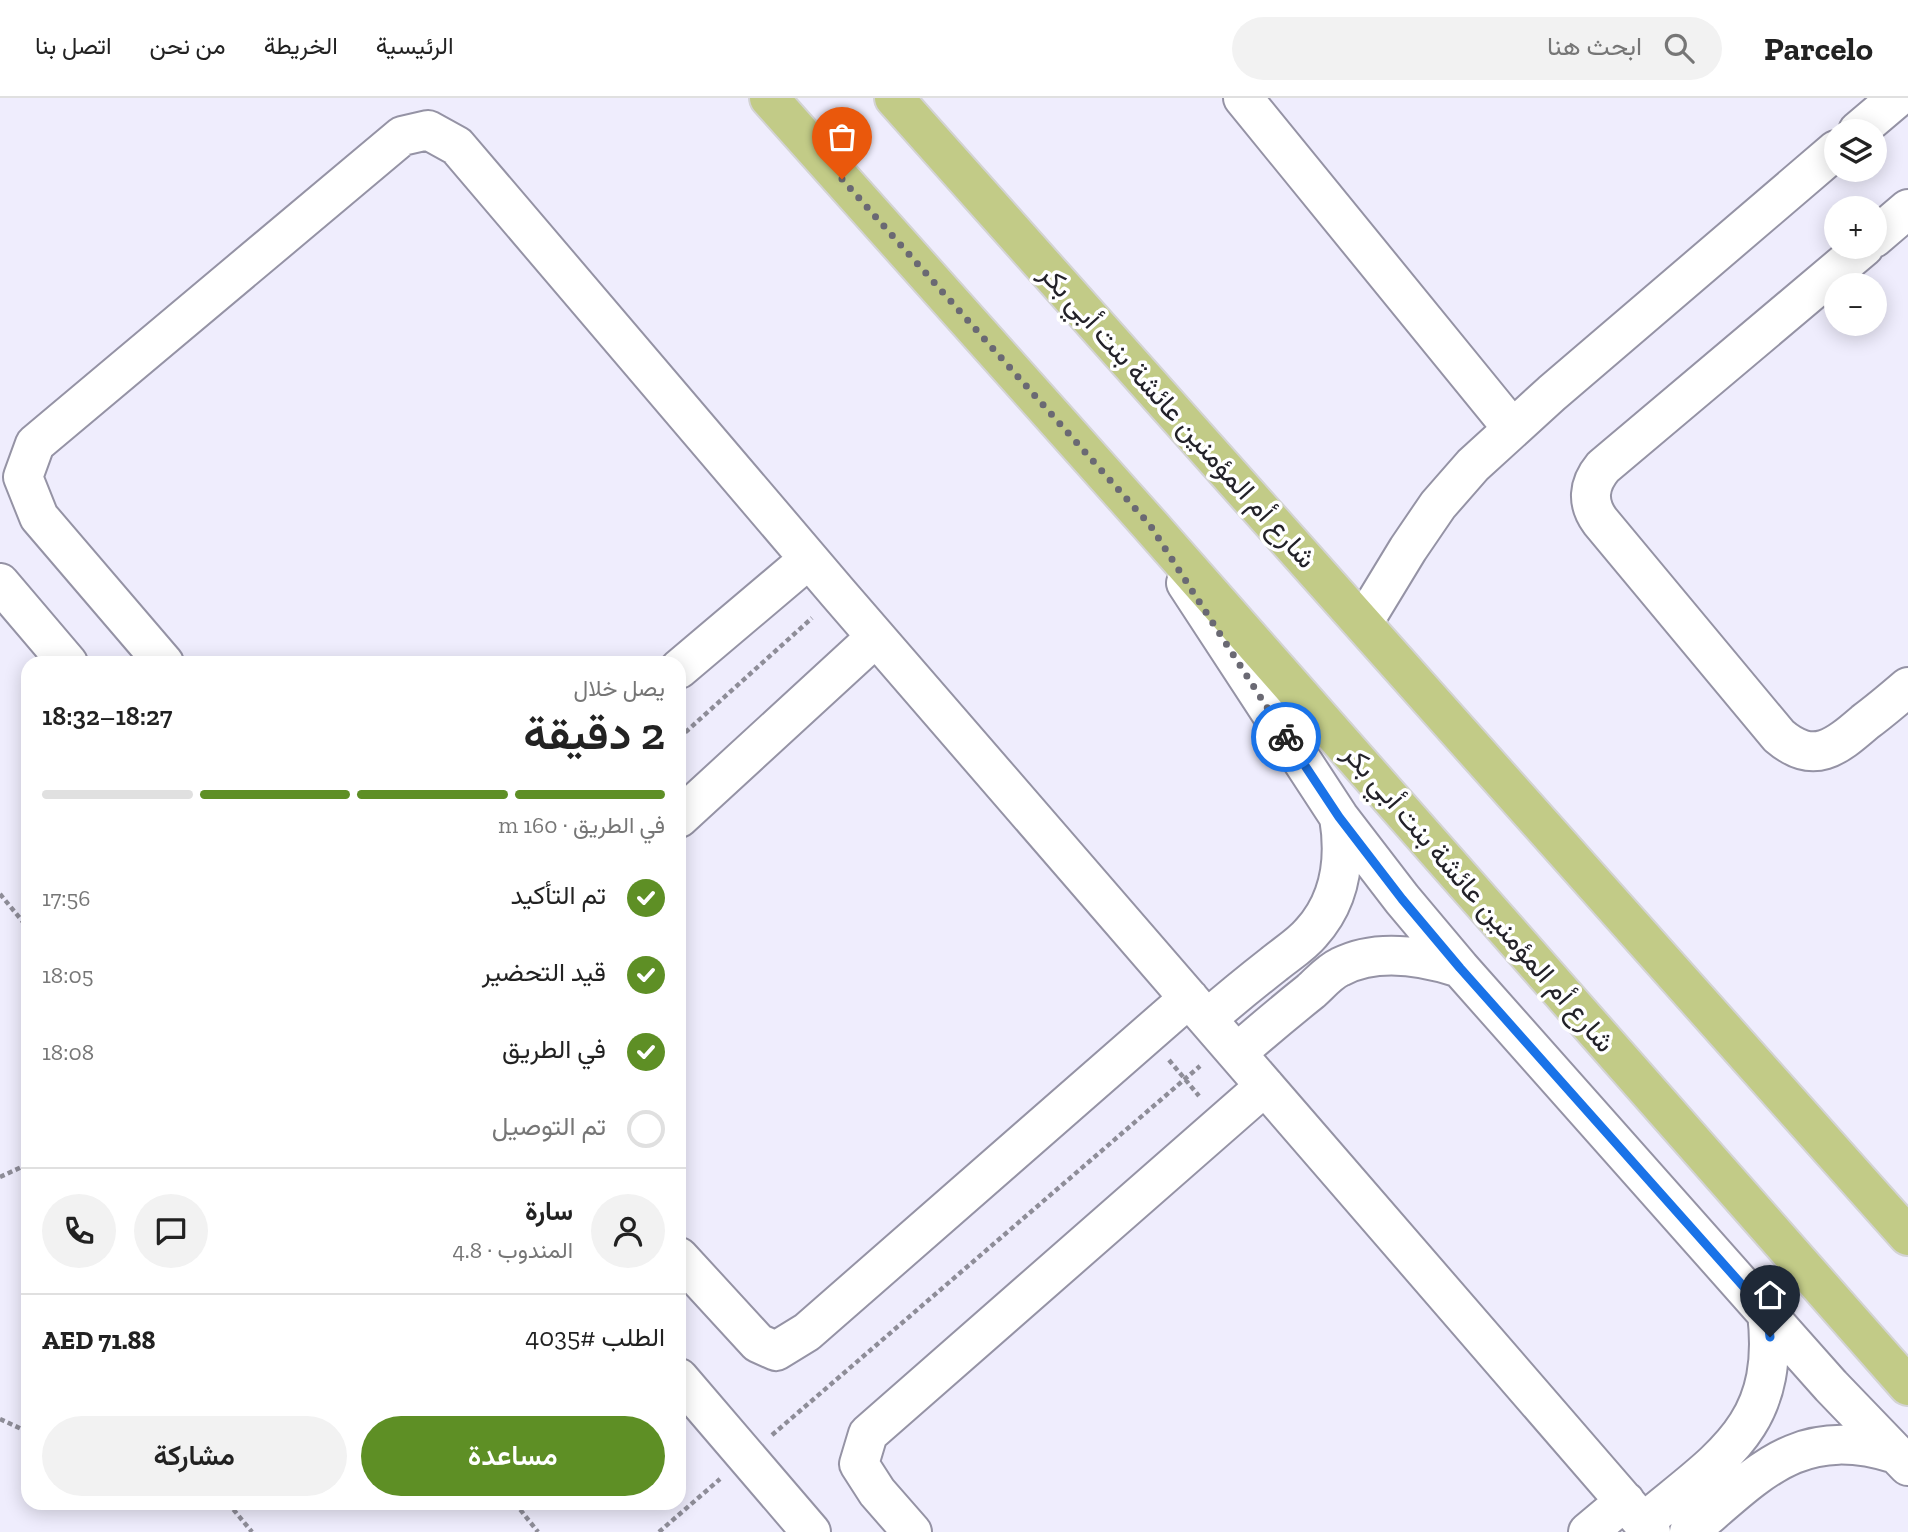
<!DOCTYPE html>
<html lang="ar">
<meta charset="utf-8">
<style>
:root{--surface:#fff;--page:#f2f2f2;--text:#222;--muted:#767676;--line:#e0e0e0;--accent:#5e8f25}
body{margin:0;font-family:"Zilla Slab",Vazirmatn,serif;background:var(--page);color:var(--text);direction:rtl;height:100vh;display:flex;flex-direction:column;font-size:26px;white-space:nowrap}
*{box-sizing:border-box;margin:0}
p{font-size:23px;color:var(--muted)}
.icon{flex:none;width:38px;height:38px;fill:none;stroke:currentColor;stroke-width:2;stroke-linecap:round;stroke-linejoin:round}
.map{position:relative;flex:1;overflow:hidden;direction:ltr}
.drawer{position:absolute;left:21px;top:558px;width:665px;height:854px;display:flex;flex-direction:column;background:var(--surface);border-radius:21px;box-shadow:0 4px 18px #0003;direction:rtl}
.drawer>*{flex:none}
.fabs{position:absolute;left:1824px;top:21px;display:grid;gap:14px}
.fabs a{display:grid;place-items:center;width:63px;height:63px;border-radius:50%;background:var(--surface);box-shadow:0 4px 18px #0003;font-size:35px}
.pin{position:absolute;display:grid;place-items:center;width:60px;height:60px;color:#fff;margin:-72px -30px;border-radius:50% 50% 50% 0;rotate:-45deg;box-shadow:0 0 7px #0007}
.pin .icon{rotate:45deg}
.courier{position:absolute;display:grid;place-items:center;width:70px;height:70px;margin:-35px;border:5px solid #1a73e8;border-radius:50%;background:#fff;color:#222;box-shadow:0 2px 9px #0007}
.headline em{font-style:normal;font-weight:600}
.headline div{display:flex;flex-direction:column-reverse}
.headline{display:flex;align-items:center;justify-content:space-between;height:119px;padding:0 21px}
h1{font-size:46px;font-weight:600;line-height:52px}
.bar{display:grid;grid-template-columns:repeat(4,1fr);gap:10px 7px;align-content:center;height:84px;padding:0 21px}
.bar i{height:9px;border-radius:5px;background:var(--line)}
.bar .active{background:var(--accent)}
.bar p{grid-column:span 4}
.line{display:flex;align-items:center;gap:18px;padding:0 21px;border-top:2px solid var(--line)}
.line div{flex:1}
.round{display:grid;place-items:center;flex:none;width:74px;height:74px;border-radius:37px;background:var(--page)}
ol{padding:0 21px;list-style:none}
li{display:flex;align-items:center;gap:21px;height:77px}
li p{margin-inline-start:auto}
li .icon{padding:7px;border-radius:50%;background:var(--accent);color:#fff;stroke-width:4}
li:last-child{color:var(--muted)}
li i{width:38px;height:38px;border:4px solid var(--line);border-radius:50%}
.action{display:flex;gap:14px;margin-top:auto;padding:14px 21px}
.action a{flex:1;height:80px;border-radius:42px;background:var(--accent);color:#fff;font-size:28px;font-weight:600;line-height:80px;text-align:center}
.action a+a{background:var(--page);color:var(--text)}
header{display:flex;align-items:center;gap:42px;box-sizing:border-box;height:98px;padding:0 35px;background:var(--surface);border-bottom:2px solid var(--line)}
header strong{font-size:33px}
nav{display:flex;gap:38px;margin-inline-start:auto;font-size:24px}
.search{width:490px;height:63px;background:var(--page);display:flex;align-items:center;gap:18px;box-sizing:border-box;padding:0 24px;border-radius:38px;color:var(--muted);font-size:26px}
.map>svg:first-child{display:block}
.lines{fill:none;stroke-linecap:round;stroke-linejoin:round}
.minor-casing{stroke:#9593a5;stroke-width:42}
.major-casing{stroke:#d3d3d4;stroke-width:42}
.path{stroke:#8e8d98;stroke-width:4.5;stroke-dasharray:5 3.5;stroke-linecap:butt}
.minor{stroke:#fff;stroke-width:38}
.major{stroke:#c2cb87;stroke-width:38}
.done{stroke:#6a6973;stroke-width:7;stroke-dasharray:0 12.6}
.route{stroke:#1a73e8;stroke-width:9}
.labels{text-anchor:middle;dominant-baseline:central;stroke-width:7;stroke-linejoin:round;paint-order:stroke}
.street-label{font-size:28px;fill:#232229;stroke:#fff}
</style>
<header>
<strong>Parcelo</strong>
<div class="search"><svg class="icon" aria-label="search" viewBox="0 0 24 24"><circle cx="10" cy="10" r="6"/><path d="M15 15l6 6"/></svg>ابحث هنا</div>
<nav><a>الرئيسية</a><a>الخريطة</a><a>من نحن</a><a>اتصل بنا</a></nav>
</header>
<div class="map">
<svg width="1908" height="1434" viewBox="0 0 1908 1434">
<rect width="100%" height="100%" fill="#efedfd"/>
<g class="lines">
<g class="minor-casing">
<path id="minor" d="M1243,0L1512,330
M1858,33L1897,0
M1874,140L1908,111
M1864,149L1603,369C1588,387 1587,405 1600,423L1779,638C1814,668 1836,649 1865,624C1880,613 1894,601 1908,589
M0,485L68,565
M1186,485L1339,719L1402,801L1460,870L1831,1288L1908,1368
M1363,525L1408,451L1438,407L1473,367L1552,295L1836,52
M164,565L39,419L23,379L35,346L402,38L428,32L457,48L838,495L1651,1434
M679,571L809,461
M679,720L876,539
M1207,921C1229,902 1251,884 1274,866C1286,856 1301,847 1311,835C1341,802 1346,761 1339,719
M1237,955C1261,934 1286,913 1311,893C1320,885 1329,874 1340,869C1377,850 1423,858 1460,870
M679,1159L758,1245L776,1253L807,1234L1189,900
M679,1280L811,1434
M1643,1425C1720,1360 1781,1329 1767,1215
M912,1434L877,1394L859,1366L868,1336L1265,988
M1588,1434L1625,1403
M1689,1434C1758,1376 1798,1325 1896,1356"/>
</g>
<g class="major-casing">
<path id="major" d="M769,0L1150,427L1908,1288
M894,0L1908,1138"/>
</g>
<path class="path" d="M679,640L812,520
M0,796L28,830
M1169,962L1199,998
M0,1079L28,1066
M0,1321L28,1334
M772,1337L1200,968
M228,1405L252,1434
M515,1405L538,1434
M659,1434L720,1381"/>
<use href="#minor" class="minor"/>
<use href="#major" class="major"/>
</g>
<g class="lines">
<path class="done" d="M842,81L1150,427L1286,639"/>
<path class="route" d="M1286,639L1339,719L1402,801L1460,870L1767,1215L1770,1239"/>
</g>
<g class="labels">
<g class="street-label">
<text transform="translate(1178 318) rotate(48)">شارع أم المؤمنين عائشة بنت أبي بكر</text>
<text transform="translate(1479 800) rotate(49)">شارع أم المؤمنين عائشة بنت أبي بكر</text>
</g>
</g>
</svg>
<div class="fabs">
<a><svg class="icon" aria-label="layers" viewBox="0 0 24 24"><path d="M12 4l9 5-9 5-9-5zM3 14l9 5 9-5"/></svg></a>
<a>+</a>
<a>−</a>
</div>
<div class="pin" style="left:842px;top:81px;background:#ea580c"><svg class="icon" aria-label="bag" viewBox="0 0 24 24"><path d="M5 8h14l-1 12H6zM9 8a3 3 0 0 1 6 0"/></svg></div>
<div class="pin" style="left:1770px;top:1239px;background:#1f2937"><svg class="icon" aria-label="home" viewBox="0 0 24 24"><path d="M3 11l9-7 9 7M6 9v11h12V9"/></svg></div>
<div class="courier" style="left:1286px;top:639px"><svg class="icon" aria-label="bike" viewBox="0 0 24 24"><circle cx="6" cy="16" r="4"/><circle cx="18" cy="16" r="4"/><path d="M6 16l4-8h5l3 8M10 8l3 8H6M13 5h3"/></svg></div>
<section class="drawer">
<div class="headline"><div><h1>2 دقيقة</h1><p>يصل خلال</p></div><em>18:27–18:32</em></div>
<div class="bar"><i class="active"></i><i class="active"></i><i class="active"></i><i></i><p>في الطريق · 160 m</p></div>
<ol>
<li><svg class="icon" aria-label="check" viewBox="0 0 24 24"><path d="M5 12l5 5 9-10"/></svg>تم التأكيد<p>17:56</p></li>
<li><svg class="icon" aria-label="check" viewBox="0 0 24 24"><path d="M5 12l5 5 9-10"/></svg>قيد التحضير<p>18:05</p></li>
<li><svg class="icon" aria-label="check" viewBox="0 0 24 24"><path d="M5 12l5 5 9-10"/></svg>في الطريق<p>18:08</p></li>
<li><i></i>تم التوصيل</li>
</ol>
<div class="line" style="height:126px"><a class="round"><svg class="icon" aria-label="person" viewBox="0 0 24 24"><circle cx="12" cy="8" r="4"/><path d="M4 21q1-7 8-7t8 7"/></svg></a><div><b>سارة</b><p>المندوب · 4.8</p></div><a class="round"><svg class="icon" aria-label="chat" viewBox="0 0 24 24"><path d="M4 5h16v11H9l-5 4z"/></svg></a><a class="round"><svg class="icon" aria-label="phone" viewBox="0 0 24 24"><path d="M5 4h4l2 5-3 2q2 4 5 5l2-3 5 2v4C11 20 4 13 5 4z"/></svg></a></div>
<div class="line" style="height:91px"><div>الطلب #4035</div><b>AED 71.88</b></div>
<div class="action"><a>مساعدة</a><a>مشاركة</a></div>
</section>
</div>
